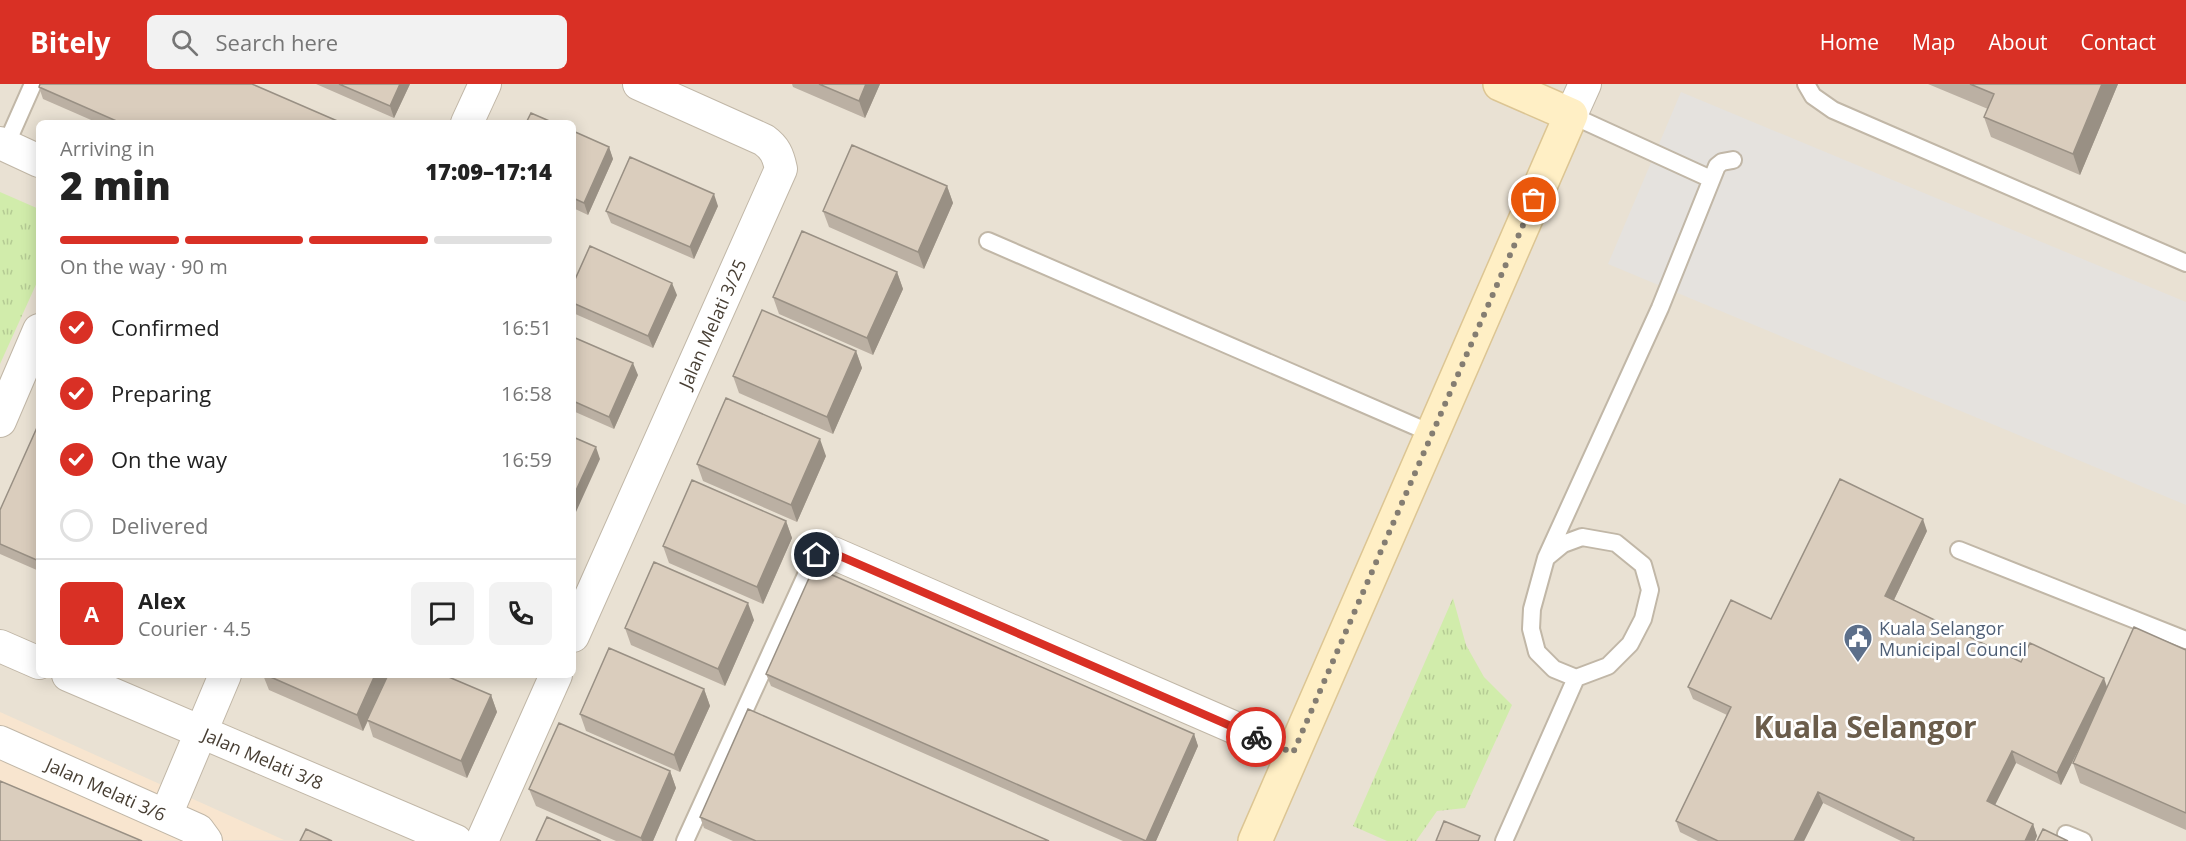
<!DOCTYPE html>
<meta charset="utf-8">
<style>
:root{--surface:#fff;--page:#f2f2f2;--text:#222;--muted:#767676;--line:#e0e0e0;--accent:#d93025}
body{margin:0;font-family:"Open Sans",sans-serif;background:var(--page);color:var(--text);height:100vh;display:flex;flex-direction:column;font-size:22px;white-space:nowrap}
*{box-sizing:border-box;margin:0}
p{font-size:20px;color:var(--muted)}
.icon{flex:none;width:33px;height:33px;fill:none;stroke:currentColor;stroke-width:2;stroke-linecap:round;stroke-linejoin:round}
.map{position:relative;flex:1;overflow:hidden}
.drawer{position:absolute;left:36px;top:36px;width:540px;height:558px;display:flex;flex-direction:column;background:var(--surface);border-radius:9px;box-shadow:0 3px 15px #0003}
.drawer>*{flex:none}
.pin{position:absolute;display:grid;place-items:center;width:51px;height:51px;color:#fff;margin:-26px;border:3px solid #fff;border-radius:50%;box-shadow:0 2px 6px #0007}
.courier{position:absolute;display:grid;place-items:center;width:60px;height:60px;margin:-30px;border:4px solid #d93025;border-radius:50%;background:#fff;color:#222;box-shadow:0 2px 8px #0007}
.head em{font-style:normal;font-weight:800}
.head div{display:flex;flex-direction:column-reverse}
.head{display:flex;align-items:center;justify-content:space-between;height:102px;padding:0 24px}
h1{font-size:39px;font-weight:800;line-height:45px}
.bar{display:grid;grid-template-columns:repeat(4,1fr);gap:9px 6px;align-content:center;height:72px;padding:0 24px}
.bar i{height:8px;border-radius:4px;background:var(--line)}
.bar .current{background:var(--accent)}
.bar p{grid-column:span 4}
.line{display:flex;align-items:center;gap:15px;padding:0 24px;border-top:2px solid var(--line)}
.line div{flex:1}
.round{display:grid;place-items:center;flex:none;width:63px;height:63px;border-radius:9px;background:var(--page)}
ol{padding:0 24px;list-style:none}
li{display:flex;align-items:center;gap:18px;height:66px}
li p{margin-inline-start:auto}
li .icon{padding:6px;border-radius:50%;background:var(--accent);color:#fff;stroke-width:4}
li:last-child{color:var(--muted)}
li i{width:33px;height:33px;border:3px solid var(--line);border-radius:50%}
header{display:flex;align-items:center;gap:36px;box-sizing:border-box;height:84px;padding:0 30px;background:var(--accent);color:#fff}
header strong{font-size:28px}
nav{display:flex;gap:33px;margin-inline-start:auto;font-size:21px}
.search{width:420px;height:54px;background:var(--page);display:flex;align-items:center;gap:15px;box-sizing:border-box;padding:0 21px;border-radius:9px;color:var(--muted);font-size:22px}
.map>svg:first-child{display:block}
.residential{fill:#e9e1d3;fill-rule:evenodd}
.commercial{fill:#f8e5cf}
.park{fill:url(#park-tufts)}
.parking{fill:#e5e2de}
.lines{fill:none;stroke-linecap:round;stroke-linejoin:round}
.lane-casing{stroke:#c1b7a7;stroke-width:20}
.street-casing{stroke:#c1b7a7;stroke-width:34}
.secondary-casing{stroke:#dcc593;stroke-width:36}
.lane{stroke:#fff;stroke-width:16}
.street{stroke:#fff;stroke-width:32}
.secondary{stroke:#ffefc5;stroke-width:33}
.wall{fill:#bbb0a3}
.shaded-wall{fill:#999084}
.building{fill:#dacdbd;stroke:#999084;stroke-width:1.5}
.done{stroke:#847d72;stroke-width:6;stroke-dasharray:0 10.8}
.route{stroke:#d93025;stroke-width:8}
.labels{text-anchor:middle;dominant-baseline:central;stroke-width:5;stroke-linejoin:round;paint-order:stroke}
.street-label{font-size:18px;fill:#483f34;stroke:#fff}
.service-label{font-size:18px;fill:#4e5e75;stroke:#fff;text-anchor:start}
.town-label{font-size:30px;font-weight:bold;fill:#6b5d4b;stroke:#fff}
</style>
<header>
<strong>Bitely</strong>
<div class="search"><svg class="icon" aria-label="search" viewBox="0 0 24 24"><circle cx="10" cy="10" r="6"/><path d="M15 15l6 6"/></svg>Search here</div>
<nav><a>Home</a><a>Map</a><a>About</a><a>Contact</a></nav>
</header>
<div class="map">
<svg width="2186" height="757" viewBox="0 0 2186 757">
<defs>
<pattern id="park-tufts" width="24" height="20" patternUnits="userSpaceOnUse" patternTransform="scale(1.5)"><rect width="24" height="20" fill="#d1ecab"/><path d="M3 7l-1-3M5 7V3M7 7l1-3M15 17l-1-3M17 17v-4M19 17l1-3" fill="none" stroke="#b5cb94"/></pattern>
</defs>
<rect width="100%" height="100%" fill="#f4efe6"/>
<path class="residential" d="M0,0H2186V757H0ZM39,39H573V591H39Z"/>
<path class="commercial" d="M0,628L284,756L0,757Z"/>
<path class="park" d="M0,108L39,125V194L0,280Z
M1453,514L1466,561L1484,593L1512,621L1465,724L1437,727L1416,757H1387L1353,742Z"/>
<path class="parking" d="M1681,8L2186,218V421L1608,180Z"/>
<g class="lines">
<g class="lane-casing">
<path id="lane" d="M1806,0L1813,12L1833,26L2186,179
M1571,31L1711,95
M6,61L33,0
M988,157L1433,350
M1959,466L2186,556
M1546,474L1563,460L1582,453L1616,459L1643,481L1650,506L1643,535L1630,560L1608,582L1576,594L1554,585L1537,568L1531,545L1532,525L1546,474L1660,224L1717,82L1722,78L1733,76
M2066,750L2083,757
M685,757L812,478L817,471
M1504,757L1576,594"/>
</g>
<g class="street-casing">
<g id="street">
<path d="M1571,31L1585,0"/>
<path d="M467,39L485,0"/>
<path d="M0,59L39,77"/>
<path d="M0,337L39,246"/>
<path d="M817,471L825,468L833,469L1293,669"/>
<path id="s1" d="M573,552L781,85C778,71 775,64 764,56L639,0"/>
<path d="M0,562L39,579"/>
<path id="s2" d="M68,591L456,757"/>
<path id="s3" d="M0,658L198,746L206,757"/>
<path d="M166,731L225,591"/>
<path d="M482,757L556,591"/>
</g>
</g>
<g class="secondary-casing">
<path id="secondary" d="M1255,757L1571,31L1500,0"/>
</g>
<use href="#lane" class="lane"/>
<use href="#street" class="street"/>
<use href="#secondary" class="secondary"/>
</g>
<path class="wall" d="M316,0H410L394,34Z
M792,0H880L865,34L793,3Z
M1928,0H2118L2080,91L1991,53L1984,33L1988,25Z
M39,3L342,39H98L43,15Z
M573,47L609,63L613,75L588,131L573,124Z
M947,102L953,119L924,185L829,143L823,127Z
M718,122L694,175L611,139L606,127Z
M897,188L903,205L873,271L779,230L773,213Z
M573,200L677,211L653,264L573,229Z
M573,253L638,291L614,345L573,327Z
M856,267L862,284L833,350L739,309L733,292Z
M39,339V487L0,470V426Z
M826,372L797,438L703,397L697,380Z
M786,437L792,454L763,520L669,479L663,462Z
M1927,447L1894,516L2021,578L2107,603L2186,566V746L2080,699L2073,679L2081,660L2061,701L2016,679L1995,721L2033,740L2037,752L2035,757H1901L1823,719L1804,757H1698L1680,748L1676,737L1727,631L1693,615L1688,603L1771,535Z
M754,536L725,602L631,561L625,544Z
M766,590L1194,650L1198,662L1156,757H1123L771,602Z
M263,591H444L491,611L497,628L467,694L373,653L368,637L363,647L269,606Z
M704,605L710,622L680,688L586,647L580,630Z
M670,687L676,704L653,757H616L536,722L529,705Z
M700,733L1049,757H733L704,744Z"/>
<path class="shaded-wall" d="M400,0H410L394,34L390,22Z
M866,0H880L865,34L859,17Z
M2102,0H2118L2080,91L2073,70Z
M609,63L613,75L588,131L584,119Z
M947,102L953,119L924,185L918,168Z
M714,110L718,122L694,175L690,163Z
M897,188L903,205L873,271L867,254Z
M672,199L677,211L653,264L648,252Z
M856,267L862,284L833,350L827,333Z
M633,279L638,291L614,345L609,333Z
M820,355L826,372L797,438L791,421Z
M596,363L600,375L576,428L573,420V413Z
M1923,435L1927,447L1890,524L1885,512Z
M786,437L792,454L763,520L757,503Z
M748,519L754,536L725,602L718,585Z
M375,591H388L363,647L357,631Z
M2104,594L2108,606L2061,701L2057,689Z
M704,605L710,622L680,688L674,671Z
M491,611L497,628L467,694L461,677Z
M1194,650L1198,662L1156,757H1146Z
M2012,667L2016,679L1991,729L1987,717Z
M670,687L676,704L653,757H642L641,754Z
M1818,708L1823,719L1804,757H1794Z
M2033,740L2037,752L2035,757H2025Z"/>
<path class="building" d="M40,0H252L342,39H121L39,3Z
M339,0H400L390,22Z
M819,0H866L859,17Z
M1970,0H2102L2073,70L1984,33L1994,10Z
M531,29L554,39H526Z
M573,47L609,63L584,119L573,114Z
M852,61L947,102L918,168L823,127Z
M630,73L714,110L690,163L606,127Z
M802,147L897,188L867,254L773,213Z
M590,162L672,199L648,252L573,219V200Z
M762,226L856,267L827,333L733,292Z
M573,253L633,279L609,333L573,317Z
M726,314L820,355L791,421L697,380Z
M39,339V477L0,460V426Z
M573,353L596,363L573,413Z
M1840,395L1923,435L1885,512L2021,578L2030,559L2104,594L2057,689L2012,667L1987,717L2033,740L2025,757H1913L1914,754L1818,708L1794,757H1718L1676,737L1731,623L1688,603L1731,516L1771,535Z
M692,396L786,437L757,503L663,462Z
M654,478L748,519L718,585L625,544Z
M814,483L1194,650L1146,757L766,590Z
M2134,543L2186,566V729L2073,679Z
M609,564L704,605L674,671L580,630Z
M266,591H375L357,631Z
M388,591H444L491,611L461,677L367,636Z
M748,625L1049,757H756L700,733Z
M559,639L670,687L641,754L529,705Z
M0,697L142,757H0Z
M547,733L601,757H536Z
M1444,737L1480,752L1478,757H1436Z
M306,745L332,757H300Z
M2043,745L2068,757H2037Z"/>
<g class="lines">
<path class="done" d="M1256,653L1293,669L1534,116"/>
<path class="route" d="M817,471L825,468L833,469L1256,653"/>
</g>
<defs>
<g id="civic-pin" transform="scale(1.5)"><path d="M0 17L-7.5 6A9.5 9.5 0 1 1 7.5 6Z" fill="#5c6f8a" stroke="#fff"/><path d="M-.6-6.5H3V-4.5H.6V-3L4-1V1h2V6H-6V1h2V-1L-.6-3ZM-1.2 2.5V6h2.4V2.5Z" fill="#fff"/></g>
</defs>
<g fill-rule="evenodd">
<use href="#civic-pin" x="1858" y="554"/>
</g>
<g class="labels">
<g class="street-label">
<text stroke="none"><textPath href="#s1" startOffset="342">Jalan Melati 3/25</textPath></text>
<text stroke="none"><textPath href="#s2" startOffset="212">Jalan Melati 3/8</textPath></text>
<text stroke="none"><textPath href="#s3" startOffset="116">Jalan Melati 3/6</textPath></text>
</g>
<g class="service-label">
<text x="1879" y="544">Kuala Selangor<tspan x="1879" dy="21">Municipal Council</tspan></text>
</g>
<g class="town-label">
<text x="1865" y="642">Kuala Selangor</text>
</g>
</g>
</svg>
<div class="pin" style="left:1534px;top:116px;background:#ea580c"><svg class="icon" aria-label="bag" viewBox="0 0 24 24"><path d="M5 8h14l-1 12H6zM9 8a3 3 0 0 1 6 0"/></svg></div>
<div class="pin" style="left:817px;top:471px;background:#1f2937"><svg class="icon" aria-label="home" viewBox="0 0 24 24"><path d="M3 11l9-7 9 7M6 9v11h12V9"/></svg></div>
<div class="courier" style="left:1256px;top:653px"><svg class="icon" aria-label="bike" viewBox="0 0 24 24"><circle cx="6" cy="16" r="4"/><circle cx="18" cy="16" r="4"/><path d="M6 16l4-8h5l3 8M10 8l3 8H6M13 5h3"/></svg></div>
<section class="drawer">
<div class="head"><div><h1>2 min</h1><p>Arriving in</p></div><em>17:09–17:14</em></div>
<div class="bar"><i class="current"></i><i class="current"></i><i class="current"></i><i></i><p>On the way · 90 m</p></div>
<ol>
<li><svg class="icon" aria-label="check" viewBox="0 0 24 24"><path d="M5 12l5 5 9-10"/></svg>Confirmed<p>16:51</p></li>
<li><svg class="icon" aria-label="check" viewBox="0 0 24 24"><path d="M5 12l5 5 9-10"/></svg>Preparing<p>16:58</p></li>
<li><svg class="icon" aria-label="check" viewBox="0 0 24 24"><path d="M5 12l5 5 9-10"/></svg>On the way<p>16:59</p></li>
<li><i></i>Delivered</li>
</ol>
<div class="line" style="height:108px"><b class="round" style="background:var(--accent);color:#fff">A</b><div><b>Alex</b><p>Courier · 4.5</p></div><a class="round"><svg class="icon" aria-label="chat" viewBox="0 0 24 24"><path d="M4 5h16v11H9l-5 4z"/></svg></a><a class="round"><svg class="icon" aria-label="phone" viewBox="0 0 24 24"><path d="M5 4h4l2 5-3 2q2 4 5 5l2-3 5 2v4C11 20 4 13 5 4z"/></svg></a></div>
</section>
</div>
